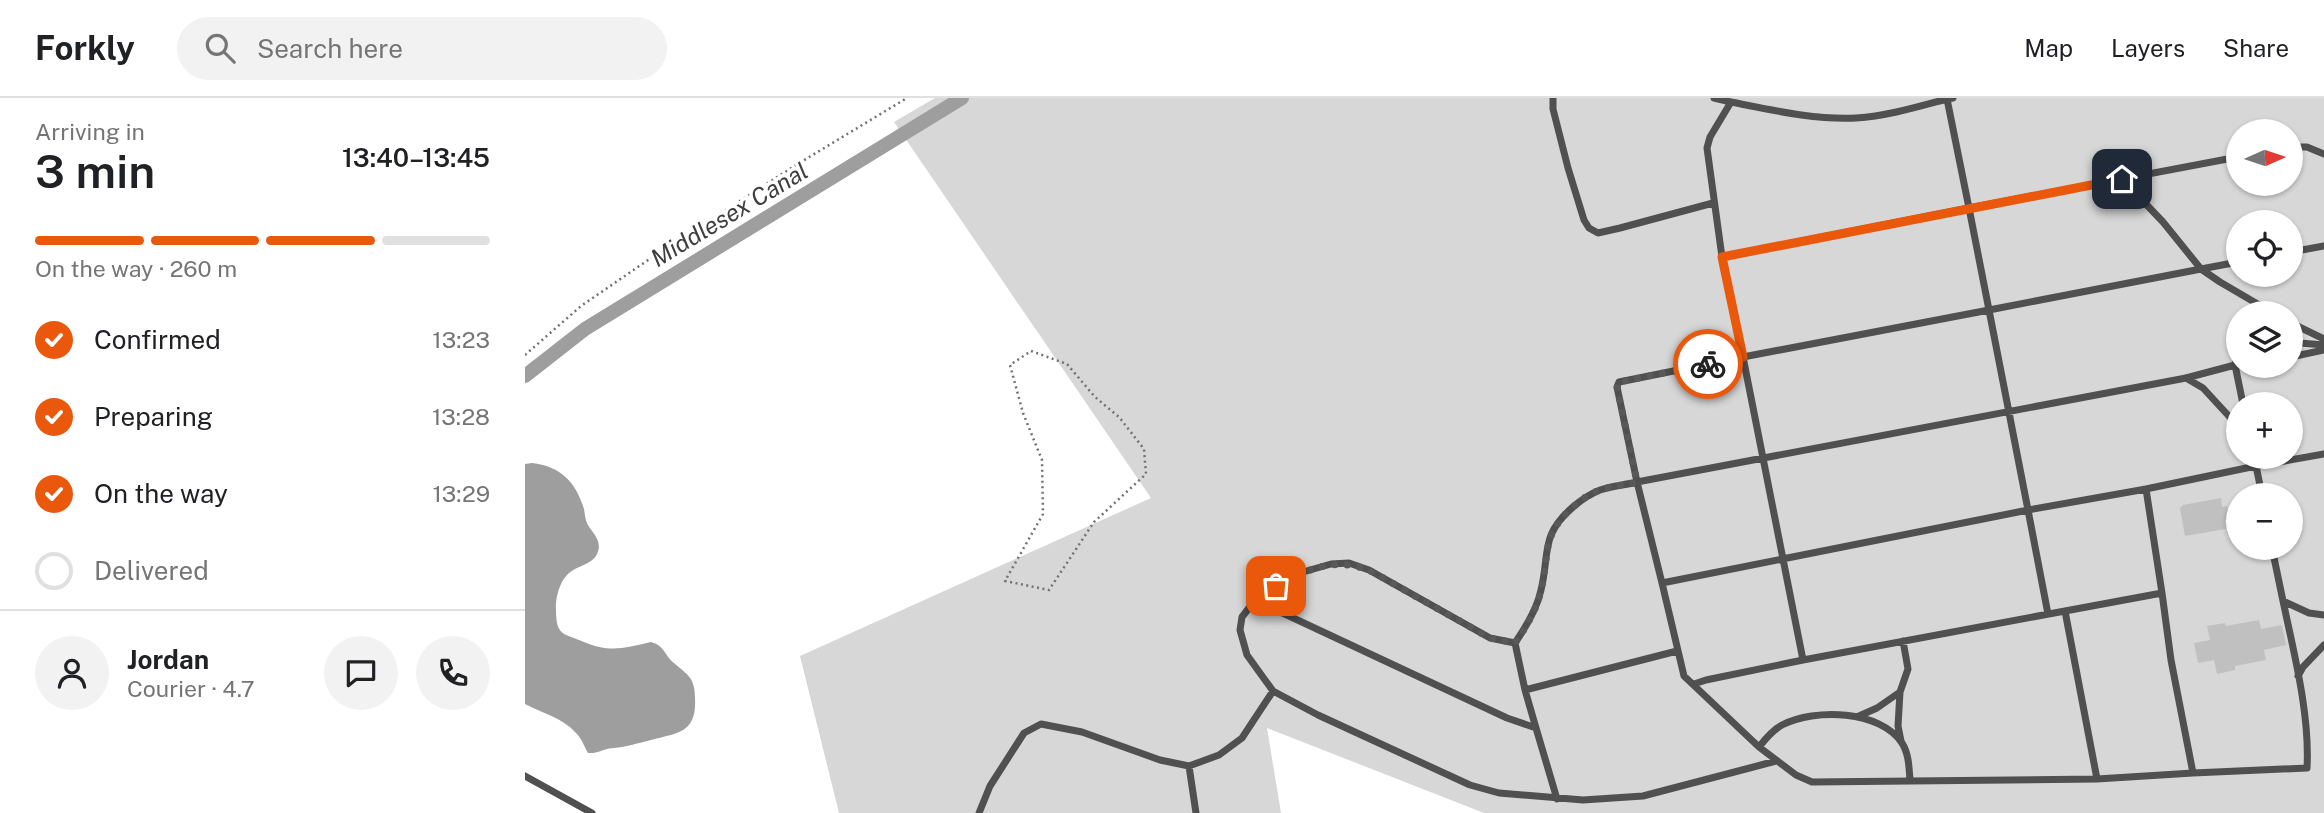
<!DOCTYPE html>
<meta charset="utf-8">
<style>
:root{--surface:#fff;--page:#f2f2f2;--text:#202124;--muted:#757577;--line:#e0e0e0;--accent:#ea580c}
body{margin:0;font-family:"Public Sans",sans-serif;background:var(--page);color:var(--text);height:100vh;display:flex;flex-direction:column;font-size:26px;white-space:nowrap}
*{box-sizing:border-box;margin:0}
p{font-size:23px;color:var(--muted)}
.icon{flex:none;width:38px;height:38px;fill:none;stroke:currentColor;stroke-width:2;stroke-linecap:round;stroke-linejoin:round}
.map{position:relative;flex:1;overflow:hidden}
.drawer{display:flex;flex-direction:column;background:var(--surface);width:525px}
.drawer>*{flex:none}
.needle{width:46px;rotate:87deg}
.controls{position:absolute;left:1701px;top:21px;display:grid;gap:14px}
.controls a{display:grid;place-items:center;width:77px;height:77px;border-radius:50%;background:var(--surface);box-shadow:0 2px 5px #0004;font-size:35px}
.pin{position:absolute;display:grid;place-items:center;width:60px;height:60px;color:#fff;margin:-30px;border-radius:14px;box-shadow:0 4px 10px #0006}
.courier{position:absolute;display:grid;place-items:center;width:70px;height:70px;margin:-35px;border:5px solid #ea580c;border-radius:50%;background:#fff;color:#222;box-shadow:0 2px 9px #0007}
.overview em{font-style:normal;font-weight:600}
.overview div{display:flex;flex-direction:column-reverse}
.overview{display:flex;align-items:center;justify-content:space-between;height:119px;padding:0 35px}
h1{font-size:46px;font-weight:600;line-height:52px}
.bar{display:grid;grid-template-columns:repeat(4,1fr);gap:10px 7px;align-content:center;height:84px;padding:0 35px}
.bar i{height:9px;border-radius:5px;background:var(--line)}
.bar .selected{background:var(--accent)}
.bar p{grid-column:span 4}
.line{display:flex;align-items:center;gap:18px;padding:0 35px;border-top:2px solid var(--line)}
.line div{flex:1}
.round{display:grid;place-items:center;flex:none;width:74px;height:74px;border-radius:37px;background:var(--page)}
ol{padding:0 35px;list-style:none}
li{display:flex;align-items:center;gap:21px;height:77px}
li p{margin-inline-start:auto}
li .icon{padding:7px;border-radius:50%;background:var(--accent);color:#fff;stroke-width:4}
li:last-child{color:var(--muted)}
li i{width:38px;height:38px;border:4px solid var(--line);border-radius:50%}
header{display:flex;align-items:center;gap:42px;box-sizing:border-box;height:98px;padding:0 35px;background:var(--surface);border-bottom:2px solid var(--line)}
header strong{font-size:33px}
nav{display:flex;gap:38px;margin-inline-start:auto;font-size:24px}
.search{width:490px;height:63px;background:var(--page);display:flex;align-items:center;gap:18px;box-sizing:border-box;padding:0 24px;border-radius:38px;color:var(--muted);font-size:26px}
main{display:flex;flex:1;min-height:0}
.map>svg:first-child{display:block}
.green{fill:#d7d7d7;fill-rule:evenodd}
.water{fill:#9e9e9e}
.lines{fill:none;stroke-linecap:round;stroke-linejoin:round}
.canal{stroke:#9e9e9e;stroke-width:14}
.building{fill:#c0c0c0}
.path{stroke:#727272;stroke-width:2.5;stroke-dasharray:2 3.5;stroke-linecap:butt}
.lane{stroke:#505050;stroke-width:7}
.done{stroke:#595959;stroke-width:7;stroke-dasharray:0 12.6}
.route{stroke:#ea580c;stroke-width:9}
.labels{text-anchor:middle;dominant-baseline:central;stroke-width:7;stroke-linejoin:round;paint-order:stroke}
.water-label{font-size:24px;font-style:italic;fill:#3f3f3f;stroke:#fff}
</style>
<header>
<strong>Forkly</strong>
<div class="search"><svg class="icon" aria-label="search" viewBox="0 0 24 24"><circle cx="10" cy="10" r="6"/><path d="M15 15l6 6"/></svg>Search here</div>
<nav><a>Map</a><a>Layers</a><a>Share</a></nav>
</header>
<main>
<section class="drawer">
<div class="overview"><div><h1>3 min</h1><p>Arriving in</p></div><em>13:40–13:45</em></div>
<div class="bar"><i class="selected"></i><i class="selected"></i><i class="selected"></i><i></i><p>On the way · 260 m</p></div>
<ol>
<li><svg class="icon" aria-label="check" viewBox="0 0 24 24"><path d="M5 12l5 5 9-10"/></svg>Confirmed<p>13:23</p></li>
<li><svg class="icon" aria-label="check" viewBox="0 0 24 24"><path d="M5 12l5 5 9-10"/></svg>Preparing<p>13:28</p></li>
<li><svg class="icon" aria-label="check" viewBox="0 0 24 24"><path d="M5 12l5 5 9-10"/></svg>On the way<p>13:29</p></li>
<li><i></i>Delivered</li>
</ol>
<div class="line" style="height:126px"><a class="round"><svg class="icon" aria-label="person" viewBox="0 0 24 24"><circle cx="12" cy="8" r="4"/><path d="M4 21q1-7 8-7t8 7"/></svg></a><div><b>Jordan</b><p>Courier · 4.7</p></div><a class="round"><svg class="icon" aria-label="chat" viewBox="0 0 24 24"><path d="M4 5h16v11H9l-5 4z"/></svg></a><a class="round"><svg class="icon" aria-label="phone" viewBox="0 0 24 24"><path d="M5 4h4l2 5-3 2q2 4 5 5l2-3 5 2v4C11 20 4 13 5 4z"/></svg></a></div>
</section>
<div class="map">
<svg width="1799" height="715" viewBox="0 0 1799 715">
<rect width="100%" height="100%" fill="#fff"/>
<path class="green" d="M410,0H1799V715H959L742,630L756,715H314L275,558L626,400L369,24ZM1713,33H1766V86H1713ZM1713,124H1766V177H1713ZM1713,215H1766V268H1713ZM1713,306H1766V359H1713ZM1713,397H1766V450H1713Z"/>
<path class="water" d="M7,365C35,368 51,384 59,411C60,416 60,422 63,427C68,436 78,443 72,456C67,467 50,468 42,477C34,485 30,502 31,512C31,539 39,535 59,544C85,555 100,550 126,544C139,547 140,558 149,565C163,577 170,580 170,600C172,635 153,635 126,642C113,645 102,649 89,650C80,650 73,656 63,655C59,648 57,641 51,635C38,620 17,615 0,606V366Z"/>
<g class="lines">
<path class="canal" d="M0,278L60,231L437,0"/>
</g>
<path class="building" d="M1696,400L1697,409L1702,408L1705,421L1700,422L1701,431L1660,438L1655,410L1658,407Z
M1734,522L1736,531L1757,527L1761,547L1739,552L1741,562L1710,568V572L1692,576L1689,562L1673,565L1669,545L1685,542L1682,528L1700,525L1701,528Z"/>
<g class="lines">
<path class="path" d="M506,253L542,266L570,299L594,319L619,351L621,376L569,424L524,492L480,483L518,416L517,362L498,315L485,267Z
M0,257L56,208L126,160L271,67L382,0"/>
<path class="lane" d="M1028,0V11L1043,70L1059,122L1064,130L1073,135L1095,130L1188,105
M1189,0L1206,4L1185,39L1182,50L1197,159
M1428,0L1422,1L1444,110L1197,159L1218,259L1094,284L1092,289L1112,384L1661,280L1710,267L1718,306
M1206,4C1247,12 1289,22 1331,20C1362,18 1392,9 1422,1
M1766,49H1782L1799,56
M1597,81L1638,124L1676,171L1464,212L1444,110C1534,93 1624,76 1713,59
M1766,154L1799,148
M1713,164L1676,171L1695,184L1748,215
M1766,225L1799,241
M1766,240L1775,245L1799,247
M1766,259L1799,252
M1713,266L1710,267L1713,247
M1661,280L1678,290L1713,328
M1728,359L1731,368L1799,356
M1621,391L1731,368L1737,397
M1747,450L1758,503
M1137,485L1112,384C1100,387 1087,388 1075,392C1065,396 1056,402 1048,409C1015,437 1025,455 1016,492C1012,511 1001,529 990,545L965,540L844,472L824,465L806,466L778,474L730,502L717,519L715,532L722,557L748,593L793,617L945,687L974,695L1058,702L1118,698L1251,663
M730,502L982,620L1011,630L1032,701
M1523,516L1503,412L1621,391L1637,495
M990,545L1000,592
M1773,578L1778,569L1799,547
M1169,586L1181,582L1278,562
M1375,594L1383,571L1378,543
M1334,618L1352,610L1375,594L1373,628L1376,643
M1011,630L1000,592L1152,553
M1234,649L1159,578L1137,485L1503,412L1464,212L1218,259L1278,562L1540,513
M664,668L671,715
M0,678L67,715
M1572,681L1668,675
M1385,682C1384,670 1384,656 1377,645C1355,612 1290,610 1257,627C1248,632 1241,640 1234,649L1271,677L1287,684L1572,681L1540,513L1637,495L1646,562L1668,675L1782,670C1785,617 1769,555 1758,503L1784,515L1799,517
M454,715L465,688L499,635L516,626L557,634L635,662L664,668L694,657L717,640L748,593"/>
</g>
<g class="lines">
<path class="done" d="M751,488C784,471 807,459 844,472L965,540L990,545C1001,529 1012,511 1016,492C1025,455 1016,437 1048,409C1056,402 1065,395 1075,392C1087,388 1100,387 1112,384L1092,289L1094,284L1183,266"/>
<path class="route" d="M1183,266L1218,259L1197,159L1597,81"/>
</g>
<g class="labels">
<g class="water-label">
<text transform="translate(204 116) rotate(-31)">Middlesex Canal</text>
</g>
</g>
</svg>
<div class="controls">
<a><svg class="needle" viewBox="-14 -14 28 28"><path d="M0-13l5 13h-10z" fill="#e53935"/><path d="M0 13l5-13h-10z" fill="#757577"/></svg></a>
<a><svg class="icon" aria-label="locate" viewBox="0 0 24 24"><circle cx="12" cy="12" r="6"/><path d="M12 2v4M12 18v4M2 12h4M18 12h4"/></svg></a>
<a><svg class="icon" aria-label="layers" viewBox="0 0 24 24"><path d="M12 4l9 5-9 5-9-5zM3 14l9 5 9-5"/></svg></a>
<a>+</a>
<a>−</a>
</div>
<div class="pin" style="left:751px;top:488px;background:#ea580c"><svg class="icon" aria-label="bag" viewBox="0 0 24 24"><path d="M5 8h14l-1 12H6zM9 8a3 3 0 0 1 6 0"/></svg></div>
<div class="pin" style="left:1597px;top:81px;background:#1f2937"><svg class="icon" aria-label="home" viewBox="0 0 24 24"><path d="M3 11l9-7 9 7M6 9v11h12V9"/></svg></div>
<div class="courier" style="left:1183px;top:266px"><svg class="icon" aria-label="bike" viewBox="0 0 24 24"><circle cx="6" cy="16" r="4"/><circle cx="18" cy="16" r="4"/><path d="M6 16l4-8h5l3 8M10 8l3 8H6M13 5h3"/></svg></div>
</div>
</main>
